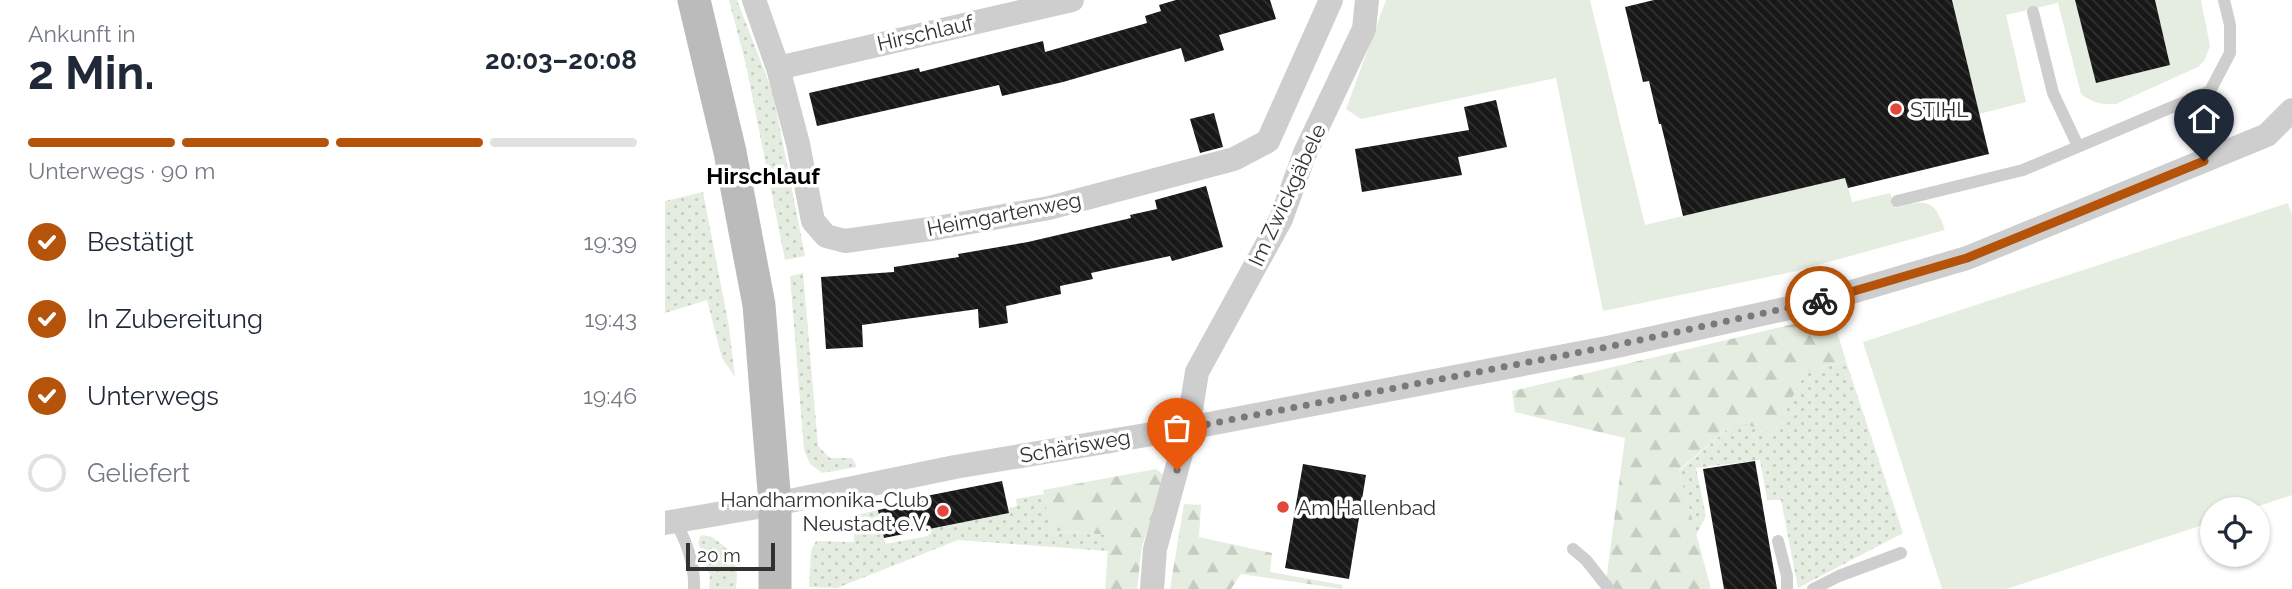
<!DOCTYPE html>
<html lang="de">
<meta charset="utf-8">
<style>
:root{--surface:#fff;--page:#f6f6f7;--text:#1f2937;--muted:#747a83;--line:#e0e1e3;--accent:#b45309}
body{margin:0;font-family:Raleway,sans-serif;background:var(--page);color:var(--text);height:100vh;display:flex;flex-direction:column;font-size:26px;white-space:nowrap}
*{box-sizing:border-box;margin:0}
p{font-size:23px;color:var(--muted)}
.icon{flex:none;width:38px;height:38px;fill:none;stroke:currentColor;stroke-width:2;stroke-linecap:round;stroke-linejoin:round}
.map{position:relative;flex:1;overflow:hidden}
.drawer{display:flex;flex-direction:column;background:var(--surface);width:665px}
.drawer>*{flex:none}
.fabs{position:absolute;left:1535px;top:497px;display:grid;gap:14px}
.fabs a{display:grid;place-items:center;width:70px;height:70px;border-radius:50%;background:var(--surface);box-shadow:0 2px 5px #0004;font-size:35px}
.scale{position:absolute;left:21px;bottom:18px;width:89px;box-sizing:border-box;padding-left:7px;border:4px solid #313131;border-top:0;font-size:19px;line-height:24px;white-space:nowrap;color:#313131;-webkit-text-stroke:5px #fff;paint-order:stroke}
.pin{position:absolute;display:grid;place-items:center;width:60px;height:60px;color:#fff;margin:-72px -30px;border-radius:50% 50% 50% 0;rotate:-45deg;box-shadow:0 0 7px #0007}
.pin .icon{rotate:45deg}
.courier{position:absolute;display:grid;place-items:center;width:70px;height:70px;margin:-35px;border:5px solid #b45309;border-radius:50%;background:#fff;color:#222;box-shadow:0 2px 9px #0007}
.summary em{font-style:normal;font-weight:700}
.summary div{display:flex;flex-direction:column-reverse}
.summary{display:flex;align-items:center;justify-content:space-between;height:119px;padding:0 28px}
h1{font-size:46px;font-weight:700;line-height:52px}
.bar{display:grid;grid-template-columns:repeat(4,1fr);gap:10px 7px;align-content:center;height:84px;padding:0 28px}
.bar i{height:9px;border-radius:5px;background:var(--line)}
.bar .current{background:var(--accent)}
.bar p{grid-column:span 4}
ol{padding:0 28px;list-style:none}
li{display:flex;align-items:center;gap:21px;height:77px}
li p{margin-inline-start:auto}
li .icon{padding:7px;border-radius:50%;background:var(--accent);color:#fff;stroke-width:4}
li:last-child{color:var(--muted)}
li i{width:38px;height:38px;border:4px solid var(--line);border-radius:50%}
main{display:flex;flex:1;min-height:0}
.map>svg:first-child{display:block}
.grass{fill:url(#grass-dots)}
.forest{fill:url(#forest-firs)}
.green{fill:#e5ede0}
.building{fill:url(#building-back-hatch)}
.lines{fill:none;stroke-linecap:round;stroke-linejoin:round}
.lane{stroke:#cecece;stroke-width:12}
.street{stroke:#cecece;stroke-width:24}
.secondary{stroke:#bbb;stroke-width:33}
.done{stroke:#797979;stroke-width:7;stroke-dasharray:0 12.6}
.route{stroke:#b45309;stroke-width:9}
.poi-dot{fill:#e24839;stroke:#fff;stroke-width:2.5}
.labels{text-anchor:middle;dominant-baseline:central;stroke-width:7;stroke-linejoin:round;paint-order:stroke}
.street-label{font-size:21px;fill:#313131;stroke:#fff}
.poi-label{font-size:21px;fill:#313131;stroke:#fff;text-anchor:start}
.neighbourhood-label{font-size:23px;font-weight:bold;fill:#000;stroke:#fff}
</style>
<main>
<section class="drawer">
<div class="summary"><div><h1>2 Min.</h1><p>Ankunft in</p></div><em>20:03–20:08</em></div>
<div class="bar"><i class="current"></i><i class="current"></i><i class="current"></i><i></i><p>Unterwegs · 90 m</p></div>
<ol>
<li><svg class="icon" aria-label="check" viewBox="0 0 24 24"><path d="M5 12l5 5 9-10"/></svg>Bestätigt<p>19:39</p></li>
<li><svg class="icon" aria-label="check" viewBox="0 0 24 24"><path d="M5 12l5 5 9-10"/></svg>In Zubereitung<p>19:43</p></li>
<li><svg class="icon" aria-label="check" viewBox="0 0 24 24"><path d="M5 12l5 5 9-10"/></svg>Unterwegs<p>19:46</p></li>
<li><i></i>Geliefert</li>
</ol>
</section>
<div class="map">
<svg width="1627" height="589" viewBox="0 0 1627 589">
<defs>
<pattern id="grass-dots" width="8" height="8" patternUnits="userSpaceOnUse" patternTransform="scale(1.75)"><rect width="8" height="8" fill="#e5ede0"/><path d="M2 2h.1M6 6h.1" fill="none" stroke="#c5ccc1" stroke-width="1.8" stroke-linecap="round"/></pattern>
<pattern id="forest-firs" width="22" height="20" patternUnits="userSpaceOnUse" patternTransform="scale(1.75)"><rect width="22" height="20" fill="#e5ede0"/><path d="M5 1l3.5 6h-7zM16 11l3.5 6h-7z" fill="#c5ccc1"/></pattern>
<pattern id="building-back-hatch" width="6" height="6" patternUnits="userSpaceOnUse" patternTransform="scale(1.75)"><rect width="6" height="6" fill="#181818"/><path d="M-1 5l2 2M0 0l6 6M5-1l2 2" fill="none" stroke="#313131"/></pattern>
</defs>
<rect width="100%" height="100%" fill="#fff"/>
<path class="grass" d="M64,0H72L108,93L140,256L120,260L81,65Z
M38,192L64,327L70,377L57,358L42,300L0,313V201Z
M138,273L153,446L165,458H187L192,467L157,473L145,464L139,450L125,276Z
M1181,361L1238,533L1133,588L1116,500H1102L1095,460L1031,468L1041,516L1031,535L1014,471L1072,421L1109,433L1140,372Z
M379,494L386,530L444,535L443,551L293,540L172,588L144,587L146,551L151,541L189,542V532L165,521L213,510L220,544L263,536L262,529L352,506L351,499Z
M36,535L47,537L68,553L72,575L71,589H44L45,576L33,542Z"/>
<path class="forest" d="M1167,315L1181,361L1140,372L1109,434L1072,421L1014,470L1046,589H940L960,438L850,412L847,391Z
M491,469L501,477L477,546L472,589H440L444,535L386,530L378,490Z
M519,504L536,505L534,537L607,553L605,572L678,585L677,589L576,574L566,589H505Z"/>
<path class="green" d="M721,0H925L980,225L1145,186L1180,175L1187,202L1225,193L1230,208C1260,200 1269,197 1280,230L1127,272L938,311L891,78L696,119L681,109Z
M1287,0H1410L1432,82L1505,65L1490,0H1536L1545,46L1539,61L1533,67L1451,104C1437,105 1427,103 1416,94L1393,3L1341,15L1361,102L1314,114Z
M1623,203L1627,215V495L1585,509H1547V522L1341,589H1277L1198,342Z"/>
<path class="building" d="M511,0H605L611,19L554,35L559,50L520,62L516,48L398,82L337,96L334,85L152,126L144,93L254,68L255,72L378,41L380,52L482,23L480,16L496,11L494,5Z
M989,0H1287L1324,154L1183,188L1180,178L1018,216L996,124H994L984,81L978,82L960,7Z
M1410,0H1490L1505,65L1431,83Z
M831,100L842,147L793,157L797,175L697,192L690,149L804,130L799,107Z
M549,113L558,147L535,153L525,119Z
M541,186L558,247L507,261L505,256L426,273L428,279L395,286L396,294L341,306L343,323L314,328L313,309L197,325L198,347L161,349L156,277L229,272V267L294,257L293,254L363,242L466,218L465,215L492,209L490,200Z
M1090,461L1112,589H1059L1038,469Z
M638,464L701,475L684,579L620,568Z
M337,481L344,513L219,538L213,510L251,502V498Z"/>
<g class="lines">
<path class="lane" d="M1368,12L1388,93L1413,146
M1232,201L1358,170L1545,91L1565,53V25L1559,0
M10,521C22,542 30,565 29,589
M1113,541L1122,576V589
M908,549L921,560L944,589
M1148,589L1174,576L1236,553"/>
<path class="street" d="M89,0L113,68L133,144L148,221L161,236L180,241L272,228L384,208L569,159L603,141L666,0
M113,68L407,0
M0,523L110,504L290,467L523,428L947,347L1156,301L1302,258L1602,135L1627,110
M487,589L490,549L523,428L532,372L616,219L640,153L699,29L702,0"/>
<path class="secondary" d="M29,0L65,152L94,305L110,504V589"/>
</g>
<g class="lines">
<path class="done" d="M512,470L523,428L947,346L1155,301"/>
<path class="route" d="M1155,301L1302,258L1539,161"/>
</g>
<g class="poi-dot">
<circle cx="1231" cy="109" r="7"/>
<circle cx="618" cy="507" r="7"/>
<circle cx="278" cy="511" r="7"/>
</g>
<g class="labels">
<g class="street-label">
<text transform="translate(260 33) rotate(-13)">Hirschlauf</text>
<text transform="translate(622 195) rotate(-65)">Im Zwickgäbele</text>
<text transform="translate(339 214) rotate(-11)">Heimgartenweg</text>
<text transform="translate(410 446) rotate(-10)">Schärisweg</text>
</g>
<g class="poi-label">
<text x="1245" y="109">STIHL</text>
<text x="264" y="499" text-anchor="end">Handharmonika-Club<tspan x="264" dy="24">Neustadt e.V.</tspan></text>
<text x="632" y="507">Am Hallenbad</text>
</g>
<g class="neighbourhood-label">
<text x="98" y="175">Hirschlauf</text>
</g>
</g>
</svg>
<div class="fabs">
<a><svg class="icon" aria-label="locate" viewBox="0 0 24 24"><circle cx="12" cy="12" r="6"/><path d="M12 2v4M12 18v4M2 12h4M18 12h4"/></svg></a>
</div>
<div class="scale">20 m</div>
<div class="pin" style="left:512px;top:470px;background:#ea580c"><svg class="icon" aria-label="bag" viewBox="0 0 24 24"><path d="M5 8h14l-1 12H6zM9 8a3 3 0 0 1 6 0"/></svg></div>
<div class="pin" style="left:1539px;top:161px;background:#1f2937"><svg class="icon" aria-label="home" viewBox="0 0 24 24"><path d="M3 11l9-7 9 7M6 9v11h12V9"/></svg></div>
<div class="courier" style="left:1155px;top:301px"><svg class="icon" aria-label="bike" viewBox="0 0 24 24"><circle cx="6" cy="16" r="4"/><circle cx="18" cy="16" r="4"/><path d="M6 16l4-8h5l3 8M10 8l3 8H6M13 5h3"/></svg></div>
</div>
</main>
